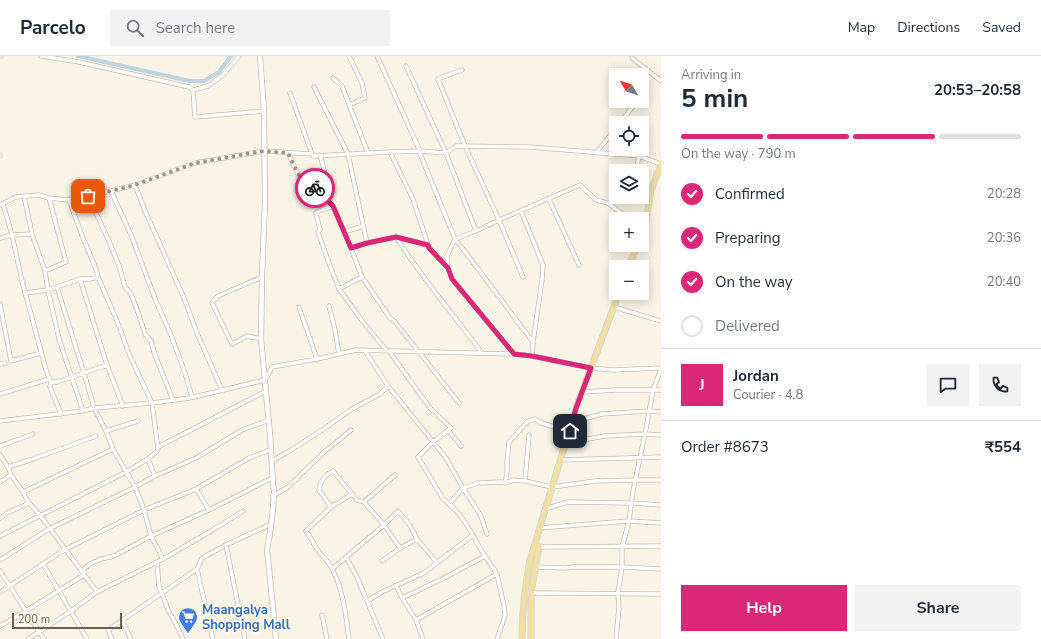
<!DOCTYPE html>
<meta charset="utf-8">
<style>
:root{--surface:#fff;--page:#f2f2f3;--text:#1f2937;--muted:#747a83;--line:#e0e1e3;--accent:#db2777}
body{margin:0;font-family:"Nunito Sans",sans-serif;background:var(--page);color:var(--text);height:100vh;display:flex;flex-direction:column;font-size:15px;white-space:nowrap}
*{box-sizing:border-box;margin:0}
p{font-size:13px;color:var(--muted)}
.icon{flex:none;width:22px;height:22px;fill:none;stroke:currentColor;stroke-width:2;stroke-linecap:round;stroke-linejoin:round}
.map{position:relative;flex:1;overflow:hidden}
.drawer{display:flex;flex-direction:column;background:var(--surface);width:380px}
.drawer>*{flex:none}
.needle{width:26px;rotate:309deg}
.buttons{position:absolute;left:609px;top:12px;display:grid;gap:8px}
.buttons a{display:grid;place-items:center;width:40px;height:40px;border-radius:0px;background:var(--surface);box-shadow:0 2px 10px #0003;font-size:20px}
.scale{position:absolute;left:12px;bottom:10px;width:110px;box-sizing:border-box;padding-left:4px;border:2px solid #6e5e4d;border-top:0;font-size:11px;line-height:14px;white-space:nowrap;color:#6e5e4d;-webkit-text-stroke:3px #fcf8ea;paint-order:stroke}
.pin{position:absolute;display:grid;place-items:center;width:34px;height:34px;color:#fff;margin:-17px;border-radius:8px;box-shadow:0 2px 6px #0006}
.courier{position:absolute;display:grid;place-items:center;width:40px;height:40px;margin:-20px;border:3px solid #db2777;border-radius:50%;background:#fff;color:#222;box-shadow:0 1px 5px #0007}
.summary em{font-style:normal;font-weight:700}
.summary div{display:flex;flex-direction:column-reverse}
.summary{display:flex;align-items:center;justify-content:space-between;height:68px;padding:0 20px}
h1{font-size:26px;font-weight:700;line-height:30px}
.bar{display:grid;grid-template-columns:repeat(4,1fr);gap:6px 4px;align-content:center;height:48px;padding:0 20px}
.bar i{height:5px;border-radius:3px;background:var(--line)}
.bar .on{background:var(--accent)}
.bar p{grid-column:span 4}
.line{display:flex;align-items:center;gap:10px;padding:0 20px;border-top:1px solid var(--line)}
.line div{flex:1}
.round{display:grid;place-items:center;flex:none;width:42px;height:42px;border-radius:0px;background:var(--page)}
ol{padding:0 20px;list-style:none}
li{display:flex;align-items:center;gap:12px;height:44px}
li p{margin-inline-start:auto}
li .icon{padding:4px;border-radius:50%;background:var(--accent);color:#fff;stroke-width:4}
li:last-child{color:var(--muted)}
li i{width:22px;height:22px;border:2px solid var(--line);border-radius:50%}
.cta{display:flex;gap:8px;margin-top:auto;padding:8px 20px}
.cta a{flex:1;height:46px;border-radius:0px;background:var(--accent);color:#fff;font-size:16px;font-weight:700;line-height:46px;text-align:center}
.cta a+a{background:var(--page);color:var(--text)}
header{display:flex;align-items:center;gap:24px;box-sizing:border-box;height:56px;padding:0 20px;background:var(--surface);border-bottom:1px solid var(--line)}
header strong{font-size:19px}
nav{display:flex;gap:22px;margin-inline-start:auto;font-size:14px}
.search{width:280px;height:36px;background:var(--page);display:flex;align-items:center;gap:10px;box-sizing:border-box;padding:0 14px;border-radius:0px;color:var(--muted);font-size:15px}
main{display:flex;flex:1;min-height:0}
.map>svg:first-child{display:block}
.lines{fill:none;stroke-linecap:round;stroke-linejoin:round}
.canal{stroke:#bcd5e0;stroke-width:4}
.minor-casing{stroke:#c8bdac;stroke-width:5}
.tertiary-casing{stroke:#c8bdac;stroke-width:6}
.primary-casing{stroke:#d9d5d1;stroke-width:7}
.minor{stroke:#fff;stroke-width:3.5}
.tertiary{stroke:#fff;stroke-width:4.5}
.primary{stroke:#efdfa5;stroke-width:5.5}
.done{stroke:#9f9282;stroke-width:4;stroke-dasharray:0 7.2}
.route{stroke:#db2777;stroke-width:5}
.labels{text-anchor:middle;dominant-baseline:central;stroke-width:4;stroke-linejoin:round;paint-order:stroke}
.shop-label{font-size:13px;font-weight:bold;fill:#366cbe;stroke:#fcf8ea;text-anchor:start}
</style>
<header>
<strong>Parcelo</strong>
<div class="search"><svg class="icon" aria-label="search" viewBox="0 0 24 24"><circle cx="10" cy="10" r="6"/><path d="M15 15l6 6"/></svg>Search here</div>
<nav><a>Map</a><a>Directions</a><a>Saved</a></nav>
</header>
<main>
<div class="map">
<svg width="661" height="583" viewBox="0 0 661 583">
<rect width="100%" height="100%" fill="#f9f4e5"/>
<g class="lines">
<path class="canal" d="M78,0L190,25H204L219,16L231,0"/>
<g class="minor-casing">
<path id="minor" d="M0,0H1
M41,0L79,6L189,31L193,34L195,61L264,55
M349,0L362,27L365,42L349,49
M377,0L420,95
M632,2L661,25
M406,10L446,97L476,175L455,183L419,95
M462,14L438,23L465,90L499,164L476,175
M333,22L342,30L368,97
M314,31L348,98L367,187
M193,34L208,30L223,19L239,0
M290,37L312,98
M620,67L634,49
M390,96L413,143L429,192L448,212L452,223L514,298
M288,97L298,118L315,132L333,150
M596,97L616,72
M320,99L326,121
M0,100V99
M636,115L639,100
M135,129L195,107L264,95L312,98L313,100L390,96L420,95L446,97L456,90L530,91L639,100L661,108
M642,131L651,134
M111,135L131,179L156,245L171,279L185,317L192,341
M24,140L32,178
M88,140L109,185L119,210L125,231L131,238L139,259L145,278L151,285L155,299L173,344
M549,143L579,209
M69,144L83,182L96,213L98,221L117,265L130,300L152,347L158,393L157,395L148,403L155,420
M3,148L12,179L32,178L45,215L66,206L49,142
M0,149L16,141L39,139L49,142L69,144L111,135L135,129L146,157L184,242L197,277L222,334
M521,155L543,209L542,224L533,286
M344,176L363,170
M396,181L367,187L351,192L362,221L390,262L395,266L419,296L459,347
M0,182L12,179L22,225L46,314L51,326L50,331L61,358
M428,189L396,181C422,222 453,258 482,297
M448,212L447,200L455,183L463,193L533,286L532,300
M45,215L48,234L59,283L83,355
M362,221L339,233L363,266L387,295
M523,221L499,164L580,129L596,144L608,147L629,163
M80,223L107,309L123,350
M57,231L84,317L94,352L106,375L113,393
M339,233L329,207L318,176L320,174L316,157L319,155L333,150L351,192
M25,237L48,234L80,223H90L98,221
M0,248L11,305L41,297
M329,250L335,274L339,298
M299,251L317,303
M614,251L661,265
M261,283L247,280L232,288L212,247L218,240L262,221
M365,295L388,330L446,402L463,432L481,460L487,478
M389,295L430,352L451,372L433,386L418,401L443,443C456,452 465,465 473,479
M0,308L5,307
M661,313L653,334H661
M51,326H57L107,309
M582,336L617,334H653L645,378L661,379
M0,338L49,323
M0,365L83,355L94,352L152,347L190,342L265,324L272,311L317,303L356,294L514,298L532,300L591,312L613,314L661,312
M572,366L602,358L649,355L661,356
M448,374L461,390
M106,375L138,365
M565,387L605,380L645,378L633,435L629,465L622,491V511L618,537L619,551L616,583
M0,390L33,378
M158,391L266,335
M0,399L8,411L11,419L23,436L28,446L40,459L97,536
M561,404L661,401
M272,405L291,394L325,372L352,353L380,338L388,330
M8,411L33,403L96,380
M525,425L529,379
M0,426L11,419
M505,427L507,417V406L509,386L528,365L535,363L541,367L569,375
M196,433L249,402L267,395L271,394
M273,440L288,431L323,397L351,374
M364,446L384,469L400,492
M449,448L463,432L478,427L501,426L505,427L514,424L525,425L552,431L595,425L635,424H661
M331,451L352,438
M545,453L568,446L631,447L661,449
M0,462L9,456L25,449L28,446
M539,472L629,465L661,467
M0,480L126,416L148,403
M539,491L661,490
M346,501L357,521L367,545
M163,503L151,480L144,454L196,433L209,454L272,422
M0,504L49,473L135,431L113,393L23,436
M382,505L400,492L417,483
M43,508L87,583
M535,511L566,512L571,511H622L661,513
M332,513L384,469L398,455L409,468L417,483L437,507
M0,515L44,583
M396,529L402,542L416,564
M0,536L43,508L64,494L144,454L135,431L155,420L196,402L242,374L269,364
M531,537L661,538
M402,542L446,521L485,500
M322,559L327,583
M122,564L131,583
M0,570C29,554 56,536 84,519V513L90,508L101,503L114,500L151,480L209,454
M28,583L71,555L97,536L163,503L211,475L243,455
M112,583L108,574L162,537L159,531L157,506
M183,583L176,568L168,554L162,537L197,513
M213,583L197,513L202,502L226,489
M245,583L226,489L271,468
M349,583C346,559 343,532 331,511C328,505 323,501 319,496C314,489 311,482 306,475L331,451L319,434C320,426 325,418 333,415L357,444L364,446L395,419
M383,583L367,545L382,536L424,517L473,479C479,493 489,505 497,518
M423,583L416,564L497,518L504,550L505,560L497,583"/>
</g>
<g class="tertiary-casing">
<path id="tertiary" d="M260,0L264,55L265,146L262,219L261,283L270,378L273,428L274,435L273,453L270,477L267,493L276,583"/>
</g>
<g class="primary-casing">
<path id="primary" d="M642,179L645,172L651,134L661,109
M628,211L638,189
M522,583C522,556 525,530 530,504L576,352L619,237
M531,583V537L539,491L535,490"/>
</g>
<use href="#minor" class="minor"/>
<use href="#tertiary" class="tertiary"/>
<use href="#primary" class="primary"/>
</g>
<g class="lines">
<path class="done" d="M88,140L111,135L135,129L195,107L264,95L288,97L298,118L315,132"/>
<path class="route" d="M315,132L333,150L351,192L367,187L396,181L428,189L429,192L448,212L452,223L514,298L532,300L591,312L576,352L570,375"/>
</g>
<defs>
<g id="supermarket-pin" transform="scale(1)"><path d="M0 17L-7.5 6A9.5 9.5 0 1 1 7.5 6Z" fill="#3f7fe0" stroke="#fcf8ea"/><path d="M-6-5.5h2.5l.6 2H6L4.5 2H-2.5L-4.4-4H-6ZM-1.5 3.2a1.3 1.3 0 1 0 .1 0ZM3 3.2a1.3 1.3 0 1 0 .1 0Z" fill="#fff"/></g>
</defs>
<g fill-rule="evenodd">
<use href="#supermarket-pin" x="188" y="561"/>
</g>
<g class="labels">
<g class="shop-label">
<text x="202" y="554">Maangalya<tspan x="202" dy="15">Shopping Mall</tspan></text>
</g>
</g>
</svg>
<div class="buttons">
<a><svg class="needle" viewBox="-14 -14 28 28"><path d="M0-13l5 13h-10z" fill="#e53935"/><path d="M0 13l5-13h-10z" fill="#747a83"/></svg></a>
<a><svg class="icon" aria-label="locate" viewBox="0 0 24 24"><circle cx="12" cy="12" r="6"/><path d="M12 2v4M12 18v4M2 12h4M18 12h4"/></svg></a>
<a><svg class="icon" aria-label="layers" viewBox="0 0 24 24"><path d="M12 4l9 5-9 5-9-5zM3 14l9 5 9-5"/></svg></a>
<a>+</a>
<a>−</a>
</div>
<div class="scale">200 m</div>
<div class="pin" style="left:88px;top:140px;background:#ea580c"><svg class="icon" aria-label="bag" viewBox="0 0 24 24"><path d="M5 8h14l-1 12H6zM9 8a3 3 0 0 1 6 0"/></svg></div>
<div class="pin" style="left:570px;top:375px;background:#1f2937"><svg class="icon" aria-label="home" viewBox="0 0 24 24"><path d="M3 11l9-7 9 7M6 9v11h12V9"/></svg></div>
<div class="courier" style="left:315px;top:132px"><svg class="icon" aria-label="bike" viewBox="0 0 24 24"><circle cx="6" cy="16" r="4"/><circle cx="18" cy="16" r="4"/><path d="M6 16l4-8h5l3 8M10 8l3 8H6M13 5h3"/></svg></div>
</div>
<section class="drawer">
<div class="summary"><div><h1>5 min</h1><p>Arriving in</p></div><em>20:53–20:58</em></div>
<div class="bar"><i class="on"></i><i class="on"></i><i class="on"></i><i></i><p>On the way · 790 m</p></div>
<ol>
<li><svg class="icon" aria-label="check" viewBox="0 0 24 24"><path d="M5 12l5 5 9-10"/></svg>Confirmed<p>20:28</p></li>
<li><svg class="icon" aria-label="check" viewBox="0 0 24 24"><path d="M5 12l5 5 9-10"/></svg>Preparing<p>20:36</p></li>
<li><svg class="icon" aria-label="check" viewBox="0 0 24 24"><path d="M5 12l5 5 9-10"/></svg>On the way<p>20:40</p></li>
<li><i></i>Delivered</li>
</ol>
<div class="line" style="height:72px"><b class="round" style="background:var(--accent);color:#fff">J</b><div><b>Jordan</b><p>Courier · 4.8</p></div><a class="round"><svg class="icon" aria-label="chat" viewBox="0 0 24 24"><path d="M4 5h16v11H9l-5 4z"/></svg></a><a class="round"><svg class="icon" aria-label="phone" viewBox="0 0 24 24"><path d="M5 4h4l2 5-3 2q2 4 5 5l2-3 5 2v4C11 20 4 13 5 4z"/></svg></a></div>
<div class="line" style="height:52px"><div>Order #8673</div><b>₹554</b></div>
<div class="cta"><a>Help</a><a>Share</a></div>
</section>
</main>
